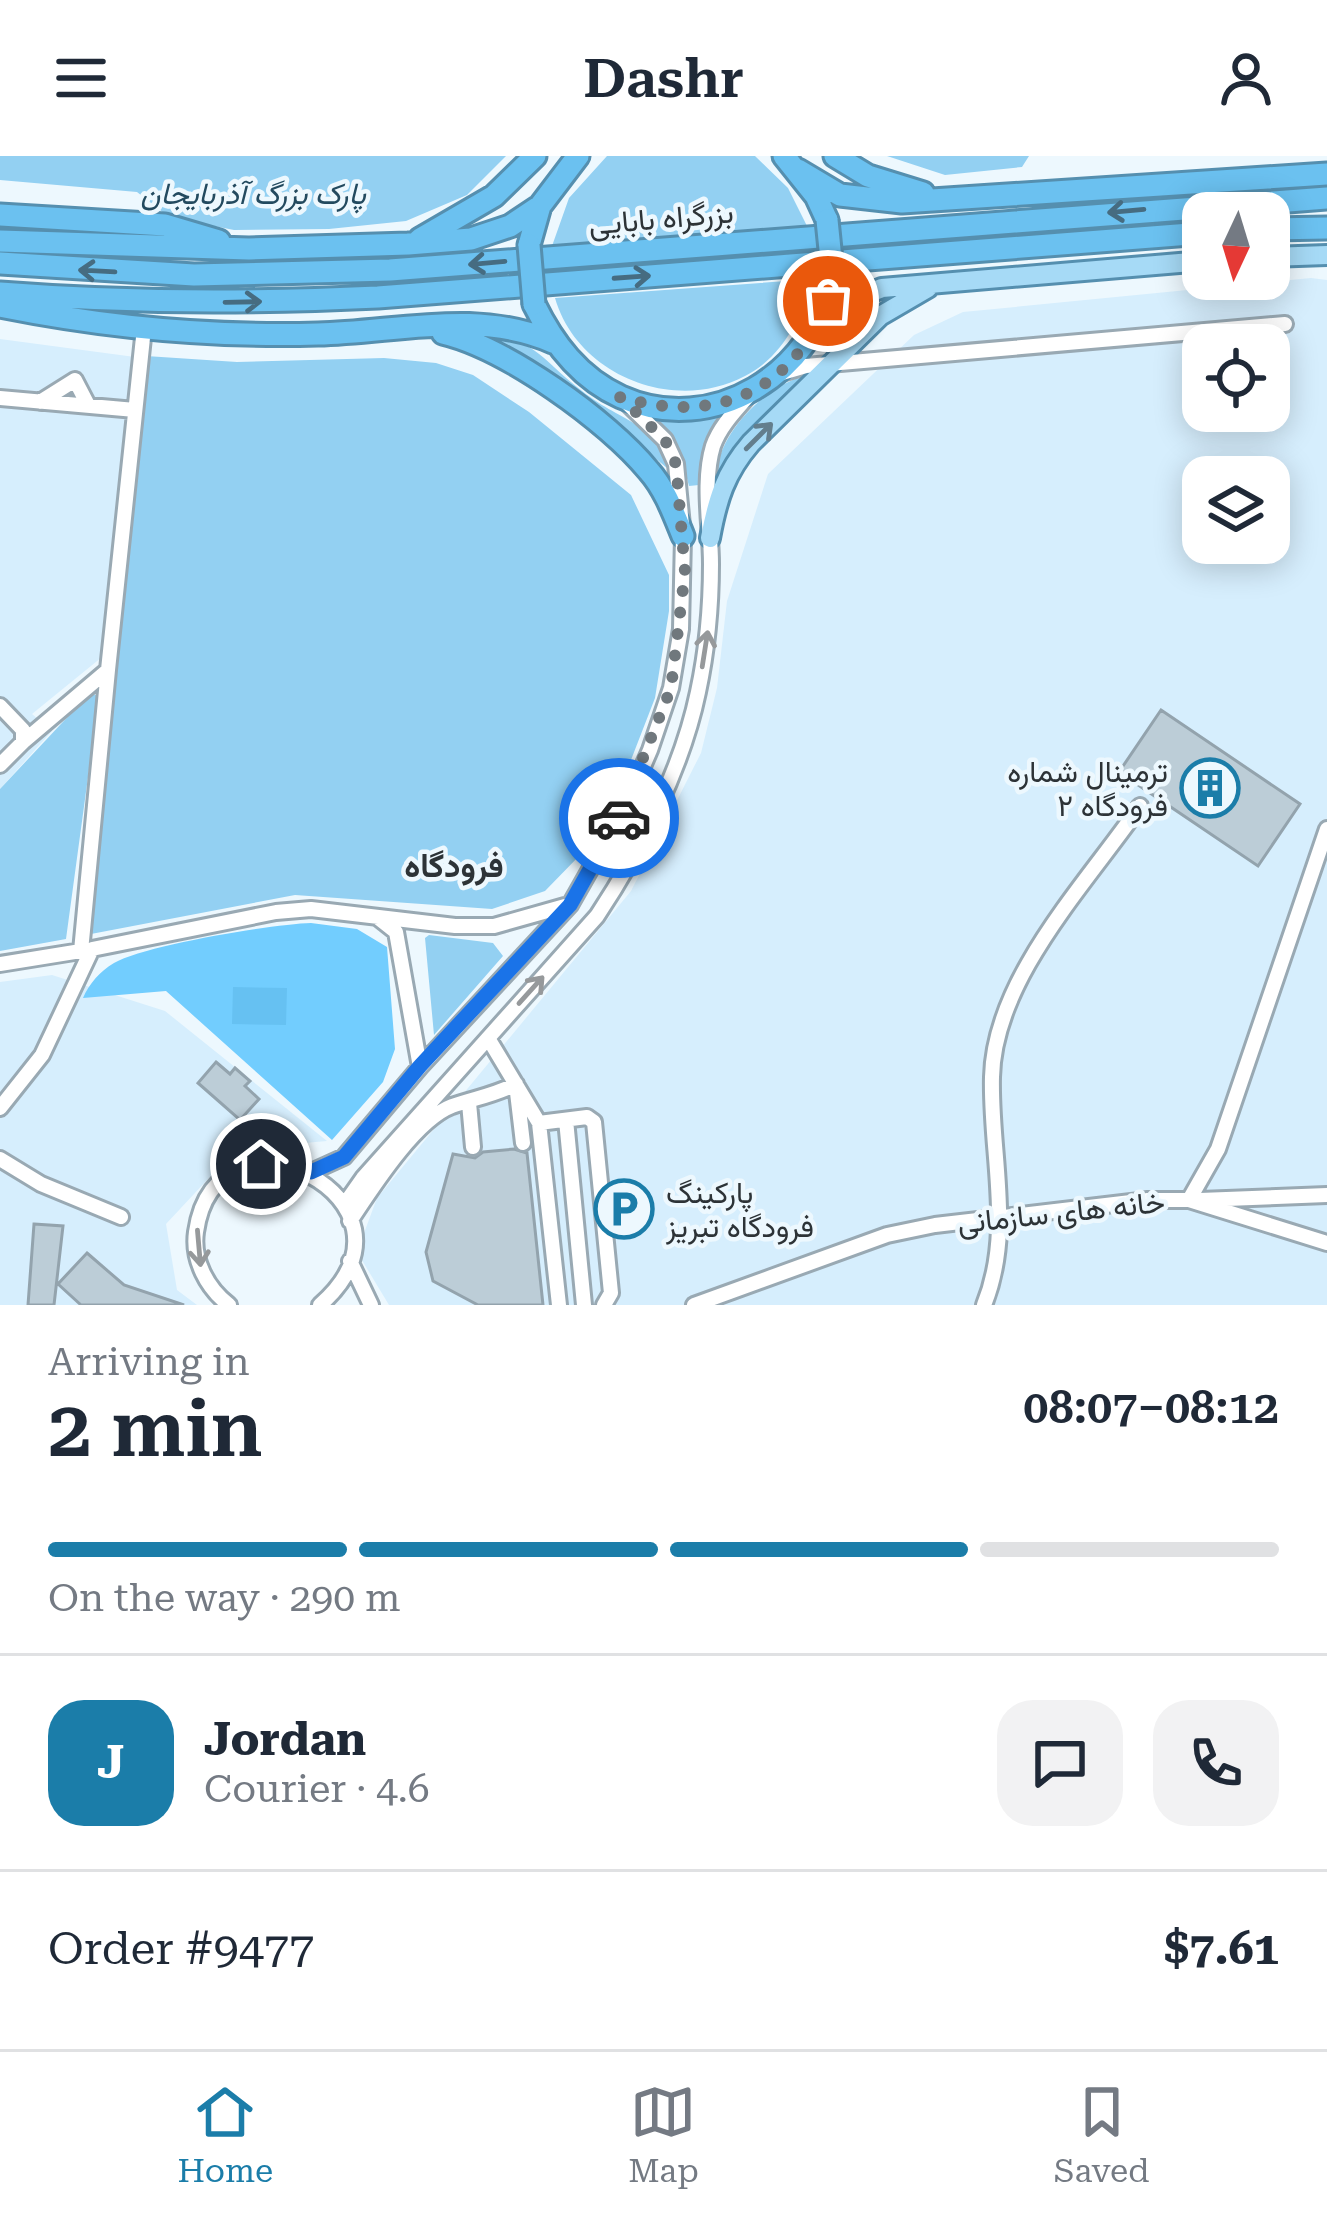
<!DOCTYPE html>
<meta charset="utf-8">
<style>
:root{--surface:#fff;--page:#f2f2f3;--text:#1f2937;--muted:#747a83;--line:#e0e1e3;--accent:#1b7da9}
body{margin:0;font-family:"Roboto Serif",Vazirmatn,serif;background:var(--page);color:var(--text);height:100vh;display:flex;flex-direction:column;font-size:45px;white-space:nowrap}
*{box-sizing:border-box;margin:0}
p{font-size:39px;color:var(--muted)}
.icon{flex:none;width:66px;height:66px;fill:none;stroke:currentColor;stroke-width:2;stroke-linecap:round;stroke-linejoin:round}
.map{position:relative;height:1149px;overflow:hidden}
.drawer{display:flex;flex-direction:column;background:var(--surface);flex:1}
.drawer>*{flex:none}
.needle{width:78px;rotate:184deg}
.controls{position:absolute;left:1182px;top:36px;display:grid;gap:24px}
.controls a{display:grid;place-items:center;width:108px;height:108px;border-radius:24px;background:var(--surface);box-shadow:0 6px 30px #0003;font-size:60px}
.pin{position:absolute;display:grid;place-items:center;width:102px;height:102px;color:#fff;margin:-51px;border:6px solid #fff;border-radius:50%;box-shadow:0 3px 12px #0007}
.courier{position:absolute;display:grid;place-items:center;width:120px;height:120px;margin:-60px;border:9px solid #1a73e8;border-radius:50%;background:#fff;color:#222;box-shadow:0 3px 15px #0007}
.headline em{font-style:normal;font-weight:600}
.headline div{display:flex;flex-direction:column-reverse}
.headline{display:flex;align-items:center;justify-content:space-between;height:204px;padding:0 48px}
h1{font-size:78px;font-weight:600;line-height:90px}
.bar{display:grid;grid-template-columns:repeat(4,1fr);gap:18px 12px;align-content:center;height:144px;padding:0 48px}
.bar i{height:15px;border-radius:9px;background:var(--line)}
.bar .current{background:var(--accent)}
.bar p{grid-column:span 4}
.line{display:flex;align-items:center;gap:30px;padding:0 48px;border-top:3px solid var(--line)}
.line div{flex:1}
.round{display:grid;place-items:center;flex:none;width:126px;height:126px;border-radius:36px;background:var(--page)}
header{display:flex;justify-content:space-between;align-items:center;height:156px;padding:0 48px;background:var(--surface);font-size:54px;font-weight:600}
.tab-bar{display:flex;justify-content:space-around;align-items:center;height:168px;border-top:3px solid var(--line);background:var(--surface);font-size:33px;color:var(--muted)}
.tab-bar a{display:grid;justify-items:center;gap:6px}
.tab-bar .current{color:var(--accent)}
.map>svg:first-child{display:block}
.built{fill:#d6eefd;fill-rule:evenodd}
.green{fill:#93d0f2}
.forest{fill:#72cdfe}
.water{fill:#66c1f2}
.building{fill:#bccdd7;stroke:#93a3ad;stroke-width:3}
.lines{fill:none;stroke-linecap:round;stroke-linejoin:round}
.minor-casing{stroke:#99a9b3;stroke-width:20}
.major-casing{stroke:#558faf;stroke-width:24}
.highway-casing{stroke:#558faf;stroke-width:27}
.minor{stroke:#fff;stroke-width:14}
.major{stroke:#a6daf6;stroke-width:18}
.highway{stroke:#6bc1f0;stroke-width:21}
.highway-bridge-casing{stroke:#558faf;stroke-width:27;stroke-linecap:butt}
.highway-bridge{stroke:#6bc1f0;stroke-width:21}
.oneway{stroke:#466c81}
.oneway2{stroke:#637e8d}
.oneway3{stroke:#96999b}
.done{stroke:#70787d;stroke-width:12;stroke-dasharray:0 21.6}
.route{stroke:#1a73e8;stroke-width:15}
.labels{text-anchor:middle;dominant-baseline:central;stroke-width:9;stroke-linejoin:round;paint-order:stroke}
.park-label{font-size:30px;font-style:italic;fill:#234a5f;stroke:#edf8fe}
.street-label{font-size:30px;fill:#2d3337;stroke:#edf8fe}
.poi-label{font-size:30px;fill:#2d3337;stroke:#edf8fe;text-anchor:end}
.neighbourhood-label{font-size:33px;font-weight:bold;fill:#2d3337;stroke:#edf8fe}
</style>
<header><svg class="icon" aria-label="menu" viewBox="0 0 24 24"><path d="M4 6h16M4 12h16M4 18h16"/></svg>Dashr<svg class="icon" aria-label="person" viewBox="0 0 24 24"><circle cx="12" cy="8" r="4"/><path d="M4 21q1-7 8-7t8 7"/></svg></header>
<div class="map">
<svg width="1327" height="1149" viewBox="0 0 1327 1149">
<rect width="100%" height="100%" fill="#edf8fe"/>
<path class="built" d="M1311,122L1327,124V1149H389L357,1096L377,1042L631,735L701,597L717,532L727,445L768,318L914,179L963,156ZM1203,189H1269V255H1203ZM1203,321H1269V387H1203Z
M0,183L135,201L102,501L32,558L52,575L0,633Z
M52,819L165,855L327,985L236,993L166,1068L177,1134L197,1149H0V826Z"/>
<path class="green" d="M0,0H506L467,39L406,65L329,73L234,74L169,61L137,36L0,24Z
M607,0H755L788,32L808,72L552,90L569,42Z
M887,0H1029L1022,11L945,19Z
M814,123C801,161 783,201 745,220C674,258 577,219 555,142Z
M479,177C541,186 537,200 582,235C626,270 654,261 672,325L668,313L654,301L526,204Z
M146,200L237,206L384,202L436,207L473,219L529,256L631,339L669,419V455L655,542L624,622L582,697L545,735L492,753L295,739L91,778Z
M813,218L745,280L716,319C719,274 771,224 813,218Z
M721,260L702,298L699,329L689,330L679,292L656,264L692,266Z
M90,537L99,540L66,783L0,795V633Z
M429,779L493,787L503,800L434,879L425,782Z"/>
<path class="forest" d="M311,767L357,773L387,791L395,893L383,926L332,984L166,835L83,842C89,828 100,815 114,807C145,789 273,768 311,767Z"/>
<path class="water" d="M233,831L287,832L286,869L232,868Z"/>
<path class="building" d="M1161,554L1300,648L1258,710L1119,616Z
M216,906L230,918L235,912L250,925L245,930L259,943L240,964L198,927Z
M514,993L527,997L543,1149H478L433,1125L426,1096L453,998L475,1002L483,996Z
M34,1068L63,1070L54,1149H28Z
M87,1097L124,1129L184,1149H81L58,1128Z"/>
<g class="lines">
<g class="minor-casing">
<path id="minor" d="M782,217L806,210L1285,168
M0,242L135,254
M40,246L75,224L88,249
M0,550L23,574V586L0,609
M23,586L108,514L144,172
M377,761L396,776L420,911
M81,795L108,514
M0,808L87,794
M488,882L539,967L559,1149
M469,947L473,991
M0,952L42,899L92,793L276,756L311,753L455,770H494L565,750
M566,964L584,1149
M539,967L587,961L594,966L611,1137L604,1149
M0,1003L41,1028L121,1061
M311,1016L344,1001L420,911L570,749L625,652L650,594L671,532L681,473L683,380L676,308L665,284L628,248
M1189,1044L1327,1087
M1200,1044L1327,1039
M344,1049L363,1022L597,760C640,695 682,613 698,536C707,494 711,451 711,408C711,371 702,326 713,290C720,270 736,254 750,238
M350,1065C372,1032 415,964 452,950C475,942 495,939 516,928L523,987
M350,1105L371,1149
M229,1149C207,1132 192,1104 196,1076C216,934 440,1044 320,1149
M694,1149L887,1079L935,1069L1148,1044H1189L1218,993L1327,673
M984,1149C1014,1075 990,998 992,921C994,823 1086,728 1140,650"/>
</g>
<g class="major-casing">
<path id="major" d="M1269,101L1327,99
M819,169L854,143L882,132L1203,105
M710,382C717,344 725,317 751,287L880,160L928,132"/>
</g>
<g class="highway-casing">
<path id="highway" d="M784,0L816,40L827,64
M835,0L868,20L923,37
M798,14L840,39L902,46L1327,18
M0,59L165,69L219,85
M1269,73L1327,72
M420,83L494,40L535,0
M0,85L249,93L408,88L471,83L510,70L540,50
M529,89L540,50L578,0
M0,107L194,119L390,114L1327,42
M0,137C127,147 251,147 378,141L1203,77
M534,148C553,187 579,222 621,241C713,282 814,217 833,123
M0,150C104,171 212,181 318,178C398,176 477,153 553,186
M443,177C506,192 607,264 649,315C665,333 674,358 683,380"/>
</g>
<use href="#minor" class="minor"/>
<use href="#major" class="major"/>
<use href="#highway" class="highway"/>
<g class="highway-bridge-casing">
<path id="highway-bridge" d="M827,64L833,123
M529,89L534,148"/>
</g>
<use href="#highway-bridge" class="highway-bridge"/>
</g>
<defs><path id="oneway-shaft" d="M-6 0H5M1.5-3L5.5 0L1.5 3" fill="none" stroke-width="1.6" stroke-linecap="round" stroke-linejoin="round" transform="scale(3)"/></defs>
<g class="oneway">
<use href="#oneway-shaft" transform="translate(1126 55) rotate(175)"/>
<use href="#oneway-shaft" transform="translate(487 107) rotate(175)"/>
<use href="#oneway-shaft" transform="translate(97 115) rotate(-177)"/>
<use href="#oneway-shaft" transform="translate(632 121) rotate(-4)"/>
<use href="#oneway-shaft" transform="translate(243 146) rotate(-1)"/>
</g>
<use class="oneway2" href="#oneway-shaft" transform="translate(759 280) rotate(-45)"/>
<g class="oneway3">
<use href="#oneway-shaft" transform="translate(705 493) rotate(-81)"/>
<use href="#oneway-shaft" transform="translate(531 834) rotate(-48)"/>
<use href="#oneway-shaft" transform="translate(199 1092) rotate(85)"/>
</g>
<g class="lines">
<path class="done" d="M619,662L671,532L685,416L676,308L665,284L620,241C713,269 791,238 828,145"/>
<path class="route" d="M261,1008H287L311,1016L344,1001L420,910L570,749L619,662"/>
</g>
<defs>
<g id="building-ring" transform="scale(3)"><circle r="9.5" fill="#edf8fe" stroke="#1b7da9" stroke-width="1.5"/><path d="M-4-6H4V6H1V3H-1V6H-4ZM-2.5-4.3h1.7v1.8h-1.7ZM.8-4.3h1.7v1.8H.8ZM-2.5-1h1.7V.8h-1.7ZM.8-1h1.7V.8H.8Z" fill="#1b7da9"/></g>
<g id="parking-ring" transform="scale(3)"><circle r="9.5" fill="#edf8fe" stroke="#1b7da9" stroke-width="1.5"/><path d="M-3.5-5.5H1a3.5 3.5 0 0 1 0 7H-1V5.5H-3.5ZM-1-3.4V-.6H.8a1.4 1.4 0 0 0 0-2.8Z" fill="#1b7da9"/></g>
</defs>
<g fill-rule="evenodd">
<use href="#building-ring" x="1210" y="632"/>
<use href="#parking-ring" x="624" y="1053"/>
</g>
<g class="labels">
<g class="park-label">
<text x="253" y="37">پارک بزرگ آذربایجان</text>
</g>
<g class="street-label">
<text transform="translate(661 62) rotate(-5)">بزرگراه بابایی</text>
<text transform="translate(1061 1056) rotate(-6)">خانه های سازمانی</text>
</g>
<g class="poi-label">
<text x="1168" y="615">ترمينال شماره<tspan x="1168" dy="34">۲ فرودگاه</tspan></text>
<text x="666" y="1036" text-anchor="start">پارکینگ<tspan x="666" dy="34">فرودگاه تبریز</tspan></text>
</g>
<g class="neighbourhood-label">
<text x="454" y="709">فرودگاه</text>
</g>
</g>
</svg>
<div class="controls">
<a><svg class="needle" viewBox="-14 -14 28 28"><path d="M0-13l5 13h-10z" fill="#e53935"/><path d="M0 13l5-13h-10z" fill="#747a83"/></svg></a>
<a><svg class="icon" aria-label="locate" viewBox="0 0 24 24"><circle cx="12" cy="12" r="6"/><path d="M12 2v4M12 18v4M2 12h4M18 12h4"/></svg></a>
<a><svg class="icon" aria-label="layers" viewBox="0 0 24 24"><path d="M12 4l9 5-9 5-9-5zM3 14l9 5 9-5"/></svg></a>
</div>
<div class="pin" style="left:828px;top:145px;background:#ea580c"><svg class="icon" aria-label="bag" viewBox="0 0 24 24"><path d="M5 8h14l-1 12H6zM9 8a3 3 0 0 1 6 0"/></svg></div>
<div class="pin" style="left:261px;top:1008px;background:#1f2937"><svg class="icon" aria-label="home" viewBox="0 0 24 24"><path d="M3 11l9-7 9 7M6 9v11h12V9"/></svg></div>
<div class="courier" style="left:619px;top:662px"><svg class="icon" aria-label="car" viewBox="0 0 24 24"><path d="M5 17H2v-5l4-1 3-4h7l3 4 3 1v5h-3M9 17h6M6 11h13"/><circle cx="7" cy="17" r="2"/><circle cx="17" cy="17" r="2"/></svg></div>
</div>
<section class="drawer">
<div class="headline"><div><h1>2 min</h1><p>Arriving in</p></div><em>08:07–08:12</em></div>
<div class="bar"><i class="current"></i><i class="current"></i><i class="current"></i><i></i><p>On the way · 290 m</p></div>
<div class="line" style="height:216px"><b class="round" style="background:var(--accent);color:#fff">J</b><div><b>Jordan</b><p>Courier · 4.6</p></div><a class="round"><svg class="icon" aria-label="chat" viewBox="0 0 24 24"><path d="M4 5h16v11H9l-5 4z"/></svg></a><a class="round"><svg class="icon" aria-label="phone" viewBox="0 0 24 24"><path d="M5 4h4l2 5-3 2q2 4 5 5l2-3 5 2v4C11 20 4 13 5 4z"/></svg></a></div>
<div class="line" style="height:156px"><div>Order #9477</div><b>$7.61</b></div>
</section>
<nav class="tab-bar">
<a class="current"><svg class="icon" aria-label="home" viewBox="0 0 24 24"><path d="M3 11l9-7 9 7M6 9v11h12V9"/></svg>Home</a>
<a><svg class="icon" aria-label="map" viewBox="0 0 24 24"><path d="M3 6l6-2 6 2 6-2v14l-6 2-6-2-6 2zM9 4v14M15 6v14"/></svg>Map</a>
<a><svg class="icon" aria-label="saved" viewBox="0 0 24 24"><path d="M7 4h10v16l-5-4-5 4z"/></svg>Saved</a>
</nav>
